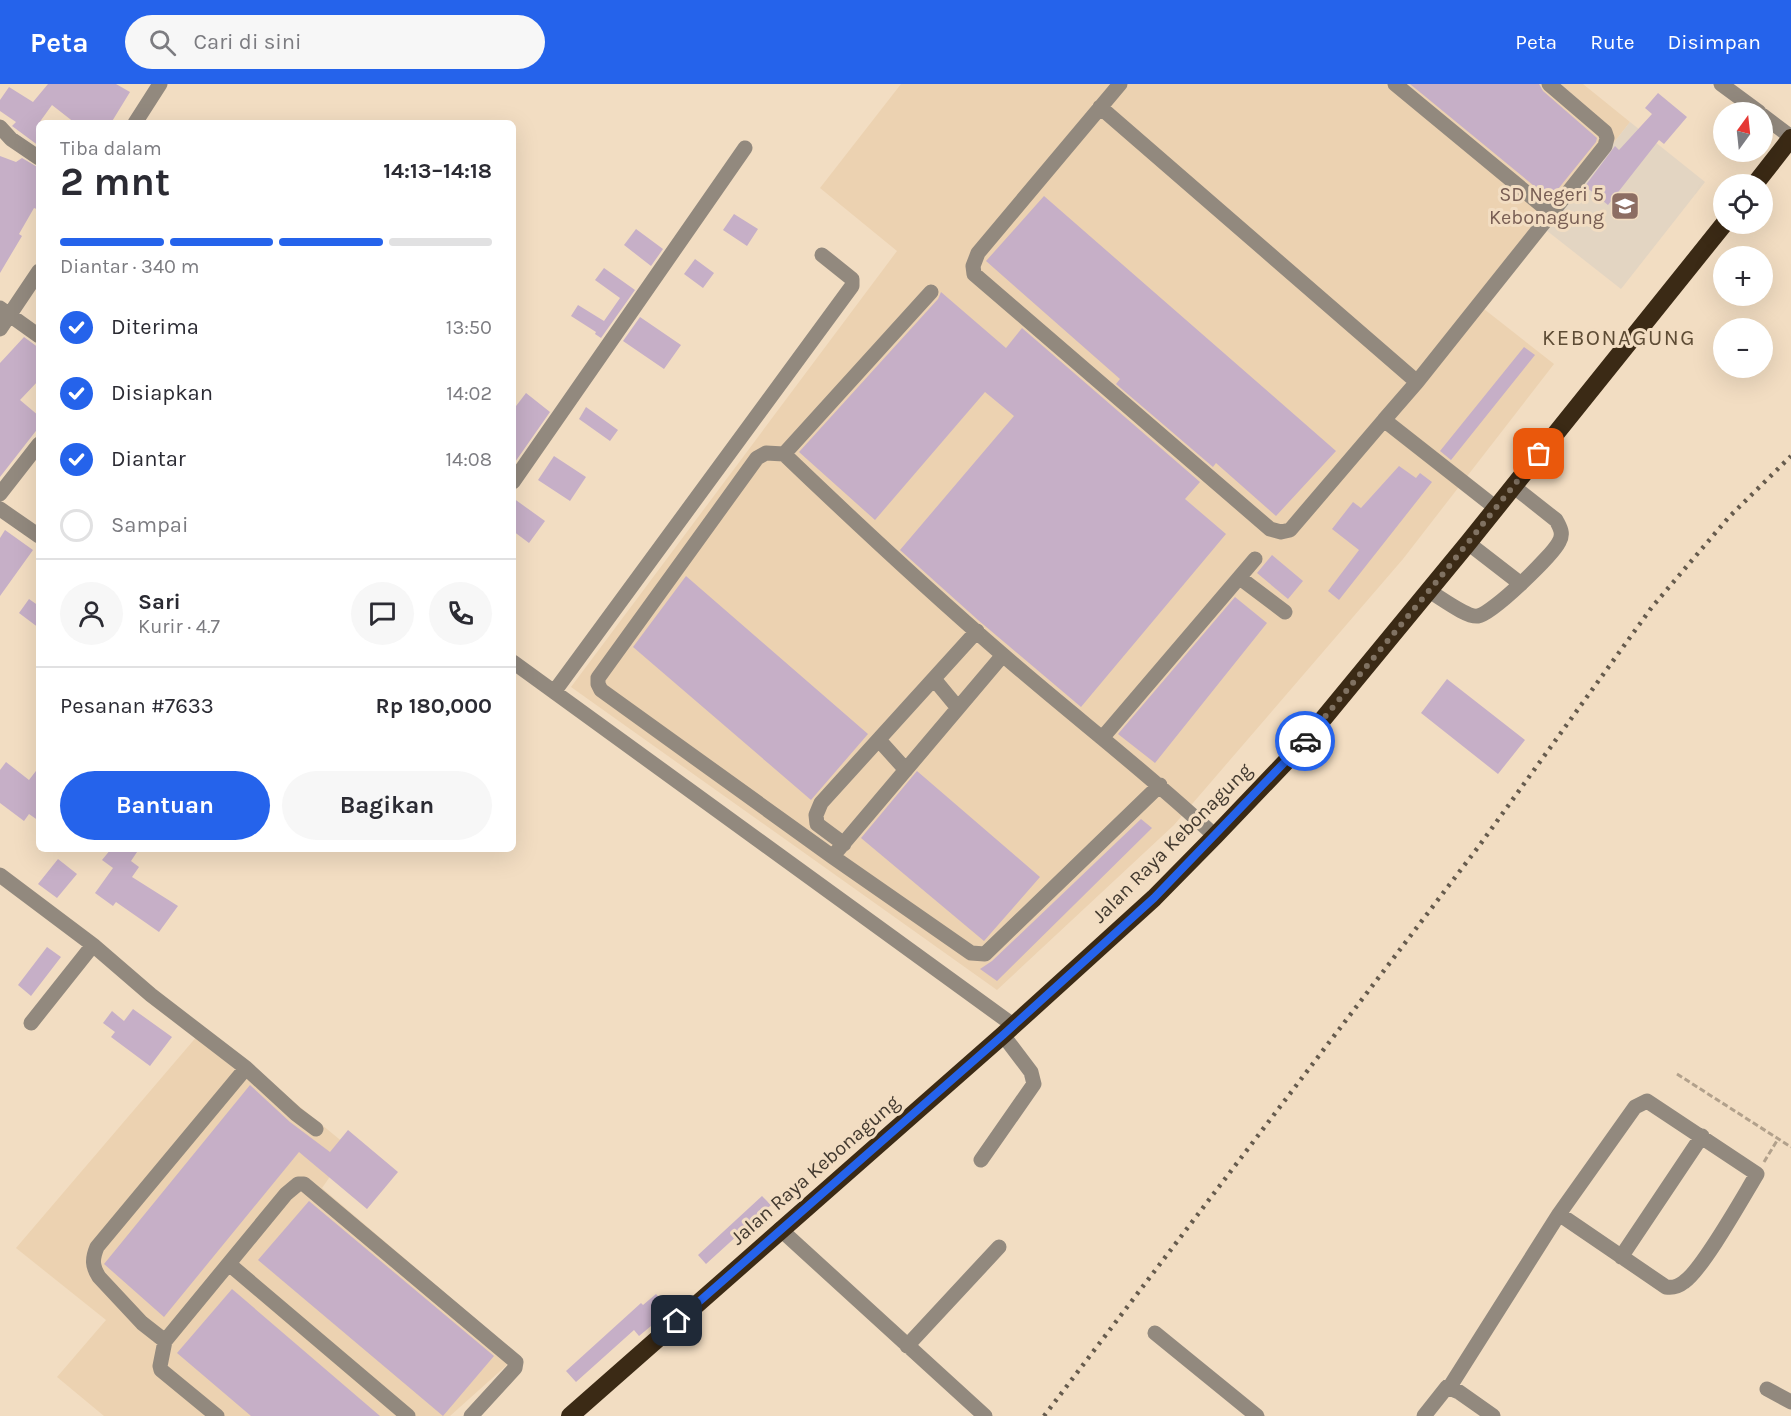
<!DOCTYPE html>
<html lang="id">
<meta charset="utf-8">
<style>
:root{--surface:#fff;--page:#f7f7f7;--text:#2b2b33;--muted:#7c7c81;--line:#e1e1e2;--accent:#2563eb}
body{margin:0;font-family:Karla,sans-serif;background:var(--page);color:var(--text);height:100vh;display:flex;flex-direction:column;font-size:22px;white-space:nowrap}
*{box-sizing:border-box;margin:0}
p{font-size:20px;color:var(--muted)}
.icon{flex:none;width:33px;height:33px;fill:none;stroke:currentColor;stroke-width:2;stroke-linecap:round;stroke-linejoin:round}
.map{position:relative;flex:1;overflow:hidden}
.panel{position:absolute;left:36px;top:36px;width:480px;height:732px;display:flex;flex-direction:column;background:var(--surface);border-radius:9px;box-shadow:0 6px 24px #0002}
.panel>*{flex:none}
.needle{width:39px;rotate:15deg}
.fabs{position:absolute;left:1713px;top:18px;display:grid;gap:12px}
.fabs a{display:grid;place-items:center;width:60px;height:60px;border-radius:50%;background:var(--surface);box-shadow:0 6px 24px #0002;font-size:30px}
.pin{position:absolute;display:grid;place-items:center;width:51px;height:51px;color:#fff;margin:-26px;border-radius:12px;box-shadow:0 3px 9px #0006}
.courier{position:absolute;display:grid;place-items:center;width:60px;height:60px;margin:-30px;border:4px solid #2563eb;border-radius:50%;background:#fff;color:#222;box-shadow:0 2px 8px #0007}
.summary em{font-style:normal;font-weight:700}
.summary div{display:flex;flex-direction:column-reverse}
.summary{display:flex;align-items:center;justify-content:space-between;height:102px;padding:0 24px}
h1{font-size:39px;font-weight:700;line-height:45px}
.bar{display:grid;grid-template-columns:repeat(4,1fr);gap:9px 6px;align-content:center;height:72px;padding:0 24px}
.bar i{height:8px;border-radius:4px;background:var(--line)}
.bar .selected{background:var(--accent)}
.bar p{grid-column:span 4}
.line{display:flex;align-items:center;gap:15px;padding:0 24px;border-top:2px solid var(--line)}
.line div{flex:1}
.round{display:grid;place-items:center;flex:none;width:63px;height:63px;border-radius:32px;background:var(--page)}
ol{padding:0 24px;list-style:none}
li{display:flex;align-items:center;gap:18px;height:66px}
li p{margin-inline-start:auto}
li .icon{padding:6px;border-radius:50%;background:var(--accent);color:#fff;stroke-width:4}
li:last-child{color:var(--muted)}
li i{width:33px;height:33px;border:3px solid var(--line);border-radius:50%}
.button{display:flex;gap:12px;margin-top:auto;padding:12px 24px}
.button a{flex:1;height:69px;border-radius:36px;background:var(--accent);color:#fff;font-size:24px;font-weight:700;line-height:69px;text-align:center}
.button a+a{background:var(--page);color:var(--text)}
header{display:flex;align-items:center;gap:36px;box-sizing:border-box;height:84px;padding:0 30px;background:var(--accent);color:#fff}
header strong{font-size:28px}
nav{display:flex;gap:33px;margin-inline-start:auto;font-size:21px}
.search{width:420px;height:54px;background:var(--page);display:flex;align-items:center;gap:15px;box-sizing:border-box;padding:0 21px;border-radius:33px;color:var(--muted);font-size:22px}
.map>svg:first-child{display:block}
.built{fill:#ecd2b1}
.education{fill:#e3d5c2}
.building{fill:#c6afc7}
.lines{fill:none;stroke-linecap:round;stroke-linejoin:round}
.path{stroke:#b2a18c;stroke-width:3;stroke-dasharray:6 3;stroke-linecap:butt}
.minor{stroke:#92897e;stroke-width:15}
.highway{stroke:#3b2a15;stroke-width:18}
.rail{stroke:#665b4d;stroke-width:4.5;stroke-dasharray:3 6;stroke-linecap:butt}
.done{stroke:#807262;stroke-width:6;stroke-dasharray:0 10.8}
.route{stroke:#2563eb;stroke-width:8}
.labels{text-anchor:middle;dominant-baseline:central;stroke-width:6;stroke-linejoin:round;paint-order:stroke}
.education-label{font-size:20px;fill:#785e54;stroke:#f2ddc2;text-anchor:end}
.street-label{font-size:20px;fill:#42392f;stroke:#f2ddc2}
.quarter-label{font-size:22px;letter-spacing:1.5px;fill:#5e4c35;stroke:#f2ddc2}
</style>
<header>
<strong>Peta</strong>
<div class="search"><svg class="icon" aria-label="search" viewBox="0 0 24 24"><circle cx="10" cy="10" r="6"/><path d="M15 15l6 6"/></svg>Cari di sini</div>
<nav><a>Peta</a><a>Rute</a><a>Disimpan</a></nav>
</header>
<div class="map">
<svg width="1791" height="1332" viewBox="0 0 1791 1332">
<rect width="100%" height="100%" fill="#f2ddc2"/>
<path class="built" d="M901,0H1583L1630,38L1484,225L1554,280L1403,475L1174,741L997,906L571,603L897,167L820,104Z
M204,944L350,1064L322,1104L518,1271L450,1332H104L57,1293L106,1236L16,1164Z"/>
<path class="education" d="M1630,38L1705,98L1621,205L1546,146Z"/>
<path class="building" d="M48,0H116L130,8L111,39H75L52,21L39,39V62L12,42L16,38L0,27V16L9,3L33,18Z
M1410,0H1539L1543,7L1597,54L1596,58L1550,115Z
M1658,9L1687,33L1664,60L1659,56L1608,121L1585,102L1615,62L1619,66L1652,30L1645,24Z
M0,72L16,78L22,74L39,84V126L34,124L19,150L22,152L0,189Z
M1044,112L1336,367L1276,432L1216,379L1213,383L1116,300L1120,295L986,177Z
M734,130L758,145L747,162L723,146Z
M636,145L663,165L651,182L624,161Z
M695,175L714,189L703,204L684,190Z
M604,184L635,206L601,254L595,250L596,248L571,232L578,221L604,237L620,214L595,196Z
M941,208L1006,264L1022,244L1200,398L1185,415L1226,450L1081,623L978,536L900,466L1014,332L985,308L875,436L799,368L938,215Z
M640,233L681,261L664,285L623,257Z
M24,253L39,264V296L20,316L39,332V343L0,393V279Z
M1524,263L1535,271L1451,376L1440,367Z
M526,309L550,328L513,381V326Z
M586,323L618,346L610,357L579,335Z
M554,372L586,393L570,417L538,396Z
M1399,382L1416,394L1420,389L1432,398L1339,516L1328,507L1359,466L1332,445L1353,418L1361,424Z
M513,414L545,437L529,459L513,447Z
M5,446L33,466L0,512V454Z
M1272,471L1303,497L1288,515L1257,489Z
M686,492L868,650L811,716L633,563Z
M1235,513L1267,539L1155,679L1118,650Z
M29,515L39,522V544L19,529Z
M1447,595L1525,656L1498,690L1421,629Z
M6,678L29,696L39,683V737L29,730L24,737L0,719V686Z
M917,687L1040,793L984,857L861,754Z
M1141,735L1152,744L997,897L980,885L992,877Z
M111,765H139L131,777L139,783L132,793L178,822L159,848L116,818L113,822L95,809L113,784L102,776Z
M58,775L77,790L57,814L38,800Z
M47,863L61,873L31,912L18,901Z
M133,925L172,953L150,982L111,953L115,948L103,939L112,927L124,937Z
M250,1001L290,1038L330,1068L348,1046L398,1088L367,1125L299,1068L164,1233L104,1180Z
M762,1112L771,1121L706,1180L698,1171Z
M309,1117L494,1272L443,1332L258,1176Z
M232,1205L380,1332H251L177,1269Z
M656,1210L668,1223L656,1235L657,1237L639,1252L634,1246L576,1298L566,1287L641,1219L643,1221Z"/>
<g class="lines">
<path class="path" d="M1677,990L1791,1063
M1764,1078L1778,1055"/>
<path class="minor" d="M1120,0L978,169L973,182L974,190L1270,445L1281,448L1290,446L1384,336L1496,424
M1395,0L1551,129
M1721,0L1759,28
M1100,23L1417,298
M1762,31L1791,53
M135,39L160,0
M0,43L11,55L39,74
M0,224L39,252
M0,245L39,187
M1384,336L1417,298L1605,62L1607,54L1605,48L1549,0
M784,370L931,208
M513,398L745,64
M0,410L39,360
M0,425L39,452
M1468,459L1521,500
M1240,494L1285,528
M1429,507C1440,513 1467,534 1478,532C1492,530 1552,472 1559,458C1564,450 1560,443 1556,436L1513,402
M513,578L1013,941
M934,595L958,624
M554,608L852,202V195L822,171
M1103,653L1255,475
M879,656L906,686
M1160,701L985,870L971,869L833,773L601,606L598,600V594L757,374L766,369L784,370C856,439 928,506 1003,571C1073,632 1147,688 1215,752
M844,760L817,740L816,731L821,719L977,547
M838,766L1003,571
M0,791L93,861L151,911L246,984L296,1030L316,1045
M31,939L93,861
M981,1076L1034,1000L1031,988L1003,951
M780,1145L985,1332
M1621,1173L1702,1052
M229,1180L408,1332
M1155,1249L1257,1332
M165,1257L286,1110L298,1100H304L516,1278L515,1284L471,1332
M907,1262L999,1163
M1449,1304L1559,1130L1635,1023L1647,1017L1757,1090C1743,1113 1703,1185 1684,1198C1679,1202 1672,1204 1666,1203L1559,1130
M1767,1305L1791,1318
M217,1332L161,1286L160,1282L165,1257L142,1239L99,1193C92,1182 92,1175 97,1163L246,984
M1424,1332L1447,1303L1459,1308L1493,1332"/>
<path class="highway" d="M1755,100L1791,54
M570,1332L1003,951L1154,814L1215,752L1300,663L1468,459L1724,140"/>
<path class="rail" d="M1044,1332L1479,762L1652,523L1729,433L1791,372"/>
</g>
<g class="lines">
<path class="done" d="M1305,657L1442,491L1539,370"/>
<path class="route" d="M677,1237L1003,951L1154,814L1305,657"/>
</g>
<defs>
<g id="school-square" transform="scale(1.5)"><rect x="-9" y="-9" width="18" height="18" rx="4" fill="#8d6e63" stroke="#f2ddc2"/><path d="M0-5L7-2L0 1L-7-2ZM-4 1L0 2.5L4 1V4Q0 6-4 4Z" fill="#fff"/></g>
</defs>
<g fill-rule="evenodd">
<use href="#school-square" x="1625" y="122"/>
</g>
<g class="labels">
<g class="education-label">
<text x="1604" y="110">SD Negeri 5<tspan x="1604" dy="23">Kebonagung</tspan></text>
</g>
<g class="street-label">
<text transform="translate(1172 759) rotate(-45)">Jalan Raya Kebonagung</text>
<text transform="translate(815 1086) rotate(-41)">Jalan Raya Kebonagung</text>
</g>
<g class="quarter-label">
<text x="1619" y="254">KEBONAGUNG</text>
</g>
</g>
</svg>
<div class="fabs">
<a><svg class="needle" viewBox="-14 -14 28 28"><path d="M0-13l5 13h-10z" fill="#e53935"/><path d="M0 13l5-13h-10z" fill="#7c7c81"/></svg></a>
<a><svg class="icon" aria-label="locate" viewBox="0 0 24 24"><circle cx="12" cy="12" r="6"/><path d="M12 2v4M12 18v4M2 12h4M18 12h4"/></svg></a>
<a>+</a>
<a>−</a>
</div>
<div class="pin" style="left:1539px;top:370px;background:#ea580c"><svg class="icon" aria-label="bag" viewBox="0 0 24 24"><path d="M5 8h14l-1 12H6zM9 8a3 3 0 0 1 6 0"/></svg></div>
<div class="pin" style="left:677px;top:1237px;background:#1f2937"><svg class="icon" aria-label="home" viewBox="0 0 24 24"><path d="M3 11l9-7 9 7M6 9v11h12V9"/></svg></div>
<div class="courier" style="left:1305px;top:657px"><svg class="icon" aria-label="car" viewBox="0 0 24 24"><path d="M5 17H2v-5l4-1 3-4h7l3 4 3 1v5h-3M9 17h6M6 11h13"/><circle cx="7" cy="17" r="2"/><circle cx="17" cy="17" r="2"/></svg></div>
<section class="panel">
<div class="summary"><div><h1>2 mnt</h1><p>Tiba dalam</p></div><em>14:13–14:18</em></div>
<div class="bar"><i class="selected"></i><i class="selected"></i><i class="selected"></i><i></i><p>Diantar · 340 m</p></div>
<ol>
<li><svg class="icon" aria-label="check" viewBox="0 0 24 24"><path d="M5 12l5 5 9-10"/></svg>Diterima<p>13:50</p></li>
<li><svg class="icon" aria-label="check" viewBox="0 0 24 24"><path d="M5 12l5 5 9-10"/></svg>Disiapkan<p>14:02</p></li>
<li><svg class="icon" aria-label="check" viewBox="0 0 24 24"><path d="M5 12l5 5 9-10"/></svg>Diantar<p>14:08</p></li>
<li><i></i>Sampai</li>
</ol>
<div class="line" style="height:108px"><a class="round"><svg class="icon" aria-label="person" viewBox="0 0 24 24"><circle cx="12" cy="8" r="4"/><path d="M4 21q1-7 8-7t8 7"/></svg></a><div><b>Sari</b><p>Kurir · 4.7</p></div><a class="round"><svg class="icon" aria-label="chat" viewBox="0 0 24 24"><path d="M4 5h16v11H9l-5 4z"/></svg></a><a class="round"><svg class="icon" aria-label="phone" viewBox="0 0 24 24"><path d="M5 4h4l2 5-3 2q2 4 5 5l2-3 5 2v4C11 20 4 13 5 4z"/></svg></a></div>
<div class="line" style="height:78px"><div>Pesanan #7633</div><b>Rp 180,000</b></div>
<div class="button"><a>Bantuan</a><a>Bagikan</a></div>
</section>
</div>
